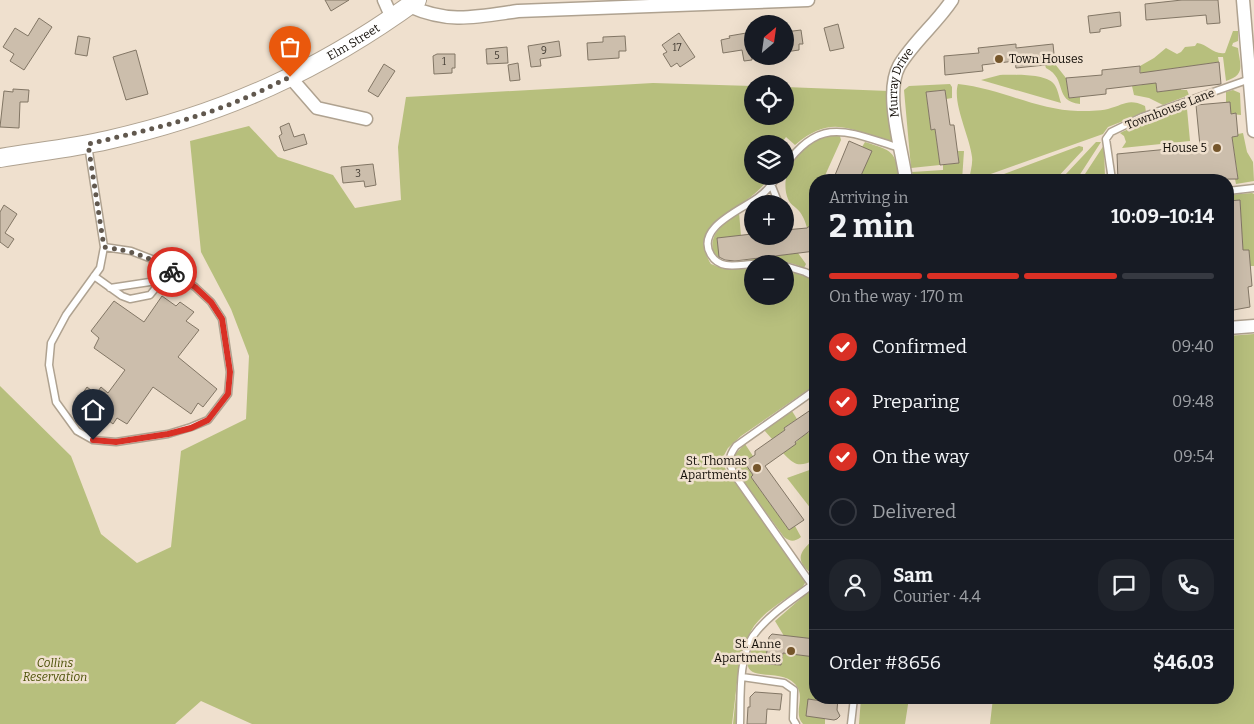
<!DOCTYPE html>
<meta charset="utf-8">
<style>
:root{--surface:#171b24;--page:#20242c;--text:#f1f3f6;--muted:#9ea1a6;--line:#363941;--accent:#d93025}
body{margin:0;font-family:Bitter,serif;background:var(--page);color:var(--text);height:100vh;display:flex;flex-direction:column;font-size:19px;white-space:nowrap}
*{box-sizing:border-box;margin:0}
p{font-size:16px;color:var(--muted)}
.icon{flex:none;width:28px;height:28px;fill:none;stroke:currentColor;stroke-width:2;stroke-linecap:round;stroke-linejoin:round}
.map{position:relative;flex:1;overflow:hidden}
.panel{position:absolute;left:809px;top:174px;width:425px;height:530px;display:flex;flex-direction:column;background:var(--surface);border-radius:20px;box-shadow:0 5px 20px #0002}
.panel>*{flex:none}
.needle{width:32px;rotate:29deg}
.tools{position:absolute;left:744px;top:15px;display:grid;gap:10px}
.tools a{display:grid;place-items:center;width:50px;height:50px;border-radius:50%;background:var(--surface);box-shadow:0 5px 20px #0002;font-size:25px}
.pin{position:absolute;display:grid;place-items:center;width:42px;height:42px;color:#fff;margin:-51px -21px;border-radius:50% 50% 50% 0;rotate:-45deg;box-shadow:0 0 5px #0007}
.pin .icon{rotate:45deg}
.courier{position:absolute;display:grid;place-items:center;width:50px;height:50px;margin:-25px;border:4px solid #d93025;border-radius:50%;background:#fff;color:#222;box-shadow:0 1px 6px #0007}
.summary em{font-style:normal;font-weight:700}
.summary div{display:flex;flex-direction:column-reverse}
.summary{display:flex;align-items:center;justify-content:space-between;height:85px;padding:0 20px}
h1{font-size:32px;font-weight:700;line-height:38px}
.bar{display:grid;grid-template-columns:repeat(4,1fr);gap:8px 5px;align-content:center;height:60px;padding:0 20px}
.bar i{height:6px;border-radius:4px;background:var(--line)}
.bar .selected{background:var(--accent)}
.bar p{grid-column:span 4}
.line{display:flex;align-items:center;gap:12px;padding:0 20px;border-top:1px solid var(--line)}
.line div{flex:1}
.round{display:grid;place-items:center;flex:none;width:52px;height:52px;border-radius:20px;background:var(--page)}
ol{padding:0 20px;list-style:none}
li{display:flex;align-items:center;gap:15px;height:55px}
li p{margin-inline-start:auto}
li .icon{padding:5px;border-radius:50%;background:var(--accent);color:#fff;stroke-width:4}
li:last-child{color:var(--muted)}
li i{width:28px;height:28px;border:2px solid var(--line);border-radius:50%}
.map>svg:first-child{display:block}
.green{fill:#b7bf7d}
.building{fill:#ccbeac;stroke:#827665}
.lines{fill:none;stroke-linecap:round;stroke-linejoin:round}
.service-casing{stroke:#afa290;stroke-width:9}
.minor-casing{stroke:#afa290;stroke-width:15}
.secondary-casing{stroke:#afa290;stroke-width:20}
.service{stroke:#fff;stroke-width:6}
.minor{stroke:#fff;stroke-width:12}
.secondary{stroke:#fff;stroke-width:18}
.done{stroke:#61584e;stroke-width:5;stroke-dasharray:0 9}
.route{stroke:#d93025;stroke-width:6}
.poi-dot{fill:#75562b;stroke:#efe0ce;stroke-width:2}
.labels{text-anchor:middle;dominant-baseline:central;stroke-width:5;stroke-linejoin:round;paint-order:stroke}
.number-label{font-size:10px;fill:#423b32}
.street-label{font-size:12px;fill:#140f09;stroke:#efe0ce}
.poi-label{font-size:12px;fill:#140f09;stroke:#efe0ce;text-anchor:end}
.park-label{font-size:12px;font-style:italic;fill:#4d5208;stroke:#efe0ce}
</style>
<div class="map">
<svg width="1254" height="724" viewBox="0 0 1254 724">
<rect width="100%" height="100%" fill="#efe0ce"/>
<path class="green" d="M1233,31H1238V41L1233,43L1232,46L1238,48C1240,65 1246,75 1226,81L1223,57H1218L1219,62L1155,71L1157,92L1181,89V90H1187L1189,95L1163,105L1149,98L1134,95L1132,86L1142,85L1140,66L1154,58L1166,48L1177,54L1181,52L1185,47L1195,46L1197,43C1208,44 1213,55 1225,53Z
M1055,64L1066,78L1069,98L1080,97V104C1053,101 1068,79 1046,68L1045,65Z
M1000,75C1013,75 1045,73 1054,84C1058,89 1059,97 1061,103L981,80Z
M653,83L752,86V116H785V87L889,91L894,140L892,142C851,132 834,112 795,145L786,137L781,144H752V176H764L768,180C761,188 754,195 745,201C722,217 690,231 711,264L724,269L752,267V296H785V269L815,280V385L741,436L728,448L723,457L725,468L805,579V583L802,588C786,599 766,610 754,626C737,651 738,695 736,724H733L739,666L732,724H252L201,701L175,724H0V386L71,456L101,534L137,563L171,547L181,451L246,419L249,356L231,309L201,252L190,141L249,126L278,157L333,175L355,208L401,200L398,147L406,97Z
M950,84L952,87V98L946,99L945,90L926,92L931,130L935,129L940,165L911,168L904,90L909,86Z
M958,84C999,88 1037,110 1078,111C1087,111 1099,111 1108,109C1124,105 1128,98 1145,106L1146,112L1108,127L1103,134L974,180H969C970,173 973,164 972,157C970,137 952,103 958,84Z
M1233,90L1240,93L1241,115L1231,114L1226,102V92Z
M1185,108L1187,109L1190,141L1122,148L1126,142L1124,136L1120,133L1124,131Z
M1243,133L1247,152L1253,162L1254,181L1236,184L1235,179L1238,178L1232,137L1238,136V134Z
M837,134L840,136L841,140L823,180H815V200L812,208L815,213V222L807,228C805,220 802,213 796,208C793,205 790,204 788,199C779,177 795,151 814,140C821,137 829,135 837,134Z
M865,142C892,151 896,150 899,180H859L862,147Z
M1096,142H1101L1077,179L1065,180L1063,178L1065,175Z
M1104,145L1105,178H1086L1084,176L1085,174Z
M1079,146L1083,147V150L1055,180H988Z
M958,151H964L962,180H914L912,172L943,170V165L959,163Z
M1252,193L1254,194V266H1250L1249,250H1243L1240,200L1228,201V195Z
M739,212L741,236L717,239L720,259L713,252C709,232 725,223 739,212Z
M798,253L806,264L804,268C784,259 765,260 744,261V260Z
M1254,334V724H990L993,698H1228V336Z
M792,411L797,419L784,428L785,430L772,439L764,430Z
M808,432L815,443V460C799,467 795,466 783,453Z
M745,444L753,456L744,463L753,475L751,477L789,530L795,526L801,537C794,542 791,542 784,537L738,474L735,467V454Z
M815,468V514L787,478Z
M814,539L815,540V555L810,559L815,565V577C796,561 796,555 814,539Z
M815,590V639L784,636L775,621L807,593Z
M753,646L767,649L765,664L781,665L783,653L815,657V698H822V701L808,699L825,718V724H803C792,712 807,697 795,684C778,665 732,689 753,646Z
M861,698H909L905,724H859Z"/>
<path class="building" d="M325,0H349L331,11Z
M1182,0H1218L1220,23L1207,24L1206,15L1146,20L1145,4Z
M1120,12L1121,26L1100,29V32L1090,33L1088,16Z
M39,18L52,27L24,70L10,61L14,54L3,47L15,28L28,36Z
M838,24L844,48L830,51L824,28Z
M801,30L803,44H799V50L785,52V32Z
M752,32V60L744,61L742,50L723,53L721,40L730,38L729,36Z
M679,33L695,57L680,67L677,63L671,67L663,54L667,52L662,45Z
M78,36L90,38L87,56L75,54Z
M625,36L626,51H619V58L588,60L587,43L603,42V37Z
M559,41L561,56L540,59L541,66L531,67L528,46Z
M1016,44V48L1053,44L1055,64L1016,68L1015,61L982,65L983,71L945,75L944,56L979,53L978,48Z
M507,47L508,63L487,64L486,49Z
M136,50L148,94L126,100L113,57Z
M437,54H455V68H452V73L434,74L433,56Z
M1219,62L1221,84L1157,92L1156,83L1106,89V94L1069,98L1066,78L1102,75V70L1140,66V73Z
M518,63L520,80L510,81L508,65Z
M384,64L395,71L378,97L368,91Z
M13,89L29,90L28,102H20L19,128L0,127L4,91L13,92Z
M945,90L950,125H954L959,163L940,165L935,129L931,130L926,92Z
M1230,102L1231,114L1236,113L1238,136L1232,137L1238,179L1118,180L1117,154L1200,146L1196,105Z
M289,123L294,137L304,134L307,144L284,151L279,136L282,134L280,127Z
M849,141L872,151L859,180H833Z
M373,164L376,185L365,187L364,181L343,183L341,167Z
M1240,200L1243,250H1249L1252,286L1248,287L1250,307L1228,311V201Z
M4,205L17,214L5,233L14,239L8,248L0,242V212Z
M815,222V251L735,261L725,260L719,257L717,238L752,234V236H785V230L807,228Z
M162,296L176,306L180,302L194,312L186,321L199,330L178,357L217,389L203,407L198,403L191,414L153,387L127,424L117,418L113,424L104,417L97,427L76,414L83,404L78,400L87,387L96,394L101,387L108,393L125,370L94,348L99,338L91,331L114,301L144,322Z
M815,407V427L795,442L796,444L765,466L804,520L789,530L751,477L753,475L744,462L755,455V451L785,430L784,428Z
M772,634L815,639V657L783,653L781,665L765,664L769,637Z
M755,692L782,694L780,710L767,709L766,724H747L748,707H750V697Z
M822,698H838L837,710L840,716L837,719L834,720L806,716L808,699L822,701Z"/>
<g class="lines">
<g class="service-casing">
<path id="service" d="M88,145L104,247L131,251L157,261L195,287L211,302L222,319L230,372L228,394L208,420L191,427L168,434L116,442L93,440L77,431L56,402L49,365L51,343L66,315L100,268L104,247
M785,166C821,114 850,133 900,148
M1112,180L1106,139L1111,132L1142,117L1250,79
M771,184L779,204
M1228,191L1254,188
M785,218L786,221
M752,264C737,265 720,270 711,255C694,227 744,209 760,196C767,191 773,183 778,176
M785,266L805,272L815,277
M94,276L122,296L130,299L150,295L170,270
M110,288L163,280
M812,585L736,477C728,464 727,458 736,446L815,390
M742,677L784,683L794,690L793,719L796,724
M740,724C741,698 738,659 753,636C768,615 792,600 812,585H814
M851,724L854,698"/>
</g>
<g class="minor-casing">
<g id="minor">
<path d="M384,0L392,18"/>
<path d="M1243,0L1254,131"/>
<path d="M409,6C449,24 476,17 518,11L808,0"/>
<path d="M290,77L317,108L366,119"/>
<path id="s1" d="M906,180C902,149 884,94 899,66C913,42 937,23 952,0"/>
<path d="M1228,328L1254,326"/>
</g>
</g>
<g class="secondary-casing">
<g id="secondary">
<path id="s2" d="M0,158C36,152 73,148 108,140C224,114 321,70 417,0"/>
</g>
</g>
<use href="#service" class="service"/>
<use href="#minor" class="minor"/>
<use href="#secondary" class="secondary"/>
</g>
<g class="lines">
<path class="done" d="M172,272C149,256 131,251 104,247L88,144C140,132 195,120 245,98C260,92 275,84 290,77"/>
<path class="route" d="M93,440L116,442L168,434L191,428L208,420L228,394L230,372L222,319L211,302L195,287L172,272"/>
</g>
<g class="poi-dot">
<circle cx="999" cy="59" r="5"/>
<circle cx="1217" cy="148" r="5"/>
<circle cx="757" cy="468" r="5"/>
<circle cx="791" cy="651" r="5"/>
</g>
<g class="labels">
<g class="number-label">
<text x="677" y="48">17</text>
<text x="544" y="51">9</text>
<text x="497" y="56">5</text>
<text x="444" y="62">1</text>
<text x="358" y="174">3</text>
</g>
<g class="street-label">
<text stroke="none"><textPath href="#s2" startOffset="375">Elm Street</textPath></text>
<text stroke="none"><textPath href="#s1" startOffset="100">Murray Drive</textPath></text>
<text transform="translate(1170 109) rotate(-21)">Townhouse Lane</text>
</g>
<g class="poi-label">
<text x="1009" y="59" text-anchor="start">Town Houses</text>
<text x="1207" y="148">House 5</text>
<text x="747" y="461">St. Thomas<tspan x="747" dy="14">Apartments</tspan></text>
<text x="781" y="644">St. Anne<tspan x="781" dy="14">Apartments</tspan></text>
</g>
<g class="park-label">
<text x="55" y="663">Collins<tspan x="55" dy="14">Reservation</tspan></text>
</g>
</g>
</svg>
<div class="tools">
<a><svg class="needle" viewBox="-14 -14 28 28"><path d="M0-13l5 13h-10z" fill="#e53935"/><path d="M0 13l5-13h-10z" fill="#9ea1a6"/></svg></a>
<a><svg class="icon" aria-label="locate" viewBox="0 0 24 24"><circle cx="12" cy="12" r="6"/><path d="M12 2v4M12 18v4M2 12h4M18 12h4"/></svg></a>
<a><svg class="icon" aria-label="layers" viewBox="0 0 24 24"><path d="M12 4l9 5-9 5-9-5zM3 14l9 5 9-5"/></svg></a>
<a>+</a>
<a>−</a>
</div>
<div class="pin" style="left:290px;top:77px;background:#ea580c"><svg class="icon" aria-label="bag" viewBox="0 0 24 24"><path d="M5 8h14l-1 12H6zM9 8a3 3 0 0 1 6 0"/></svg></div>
<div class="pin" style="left:93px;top:440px;background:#1f2937"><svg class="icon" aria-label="home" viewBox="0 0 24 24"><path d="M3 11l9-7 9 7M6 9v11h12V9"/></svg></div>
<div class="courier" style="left:172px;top:272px"><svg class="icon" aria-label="bike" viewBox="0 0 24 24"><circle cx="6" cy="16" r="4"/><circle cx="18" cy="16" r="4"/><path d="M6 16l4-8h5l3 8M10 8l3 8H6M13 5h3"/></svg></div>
<section class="panel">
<div class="summary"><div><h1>2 min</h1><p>Arriving in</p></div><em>10:09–10:14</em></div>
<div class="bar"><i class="selected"></i><i class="selected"></i><i class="selected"></i><i></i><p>On the way · 170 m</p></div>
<ol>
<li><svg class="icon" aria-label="check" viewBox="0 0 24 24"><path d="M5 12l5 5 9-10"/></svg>Confirmed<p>09:40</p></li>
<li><svg class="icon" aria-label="check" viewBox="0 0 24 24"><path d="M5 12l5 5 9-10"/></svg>Preparing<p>09:48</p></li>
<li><svg class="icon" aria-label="check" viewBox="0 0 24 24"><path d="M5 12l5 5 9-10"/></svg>On the way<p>09:54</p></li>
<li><i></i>Delivered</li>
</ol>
<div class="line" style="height:90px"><a class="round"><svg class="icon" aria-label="person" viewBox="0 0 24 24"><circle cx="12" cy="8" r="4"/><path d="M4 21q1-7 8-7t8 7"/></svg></a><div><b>Sam</b><p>Courier · 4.4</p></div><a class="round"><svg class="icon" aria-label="chat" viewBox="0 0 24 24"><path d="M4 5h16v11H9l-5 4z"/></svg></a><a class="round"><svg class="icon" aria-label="phone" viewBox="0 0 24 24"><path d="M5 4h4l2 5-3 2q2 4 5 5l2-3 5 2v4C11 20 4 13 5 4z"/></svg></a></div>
<div class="line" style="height:65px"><div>Order #8656</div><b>$46.03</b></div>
</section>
</div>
